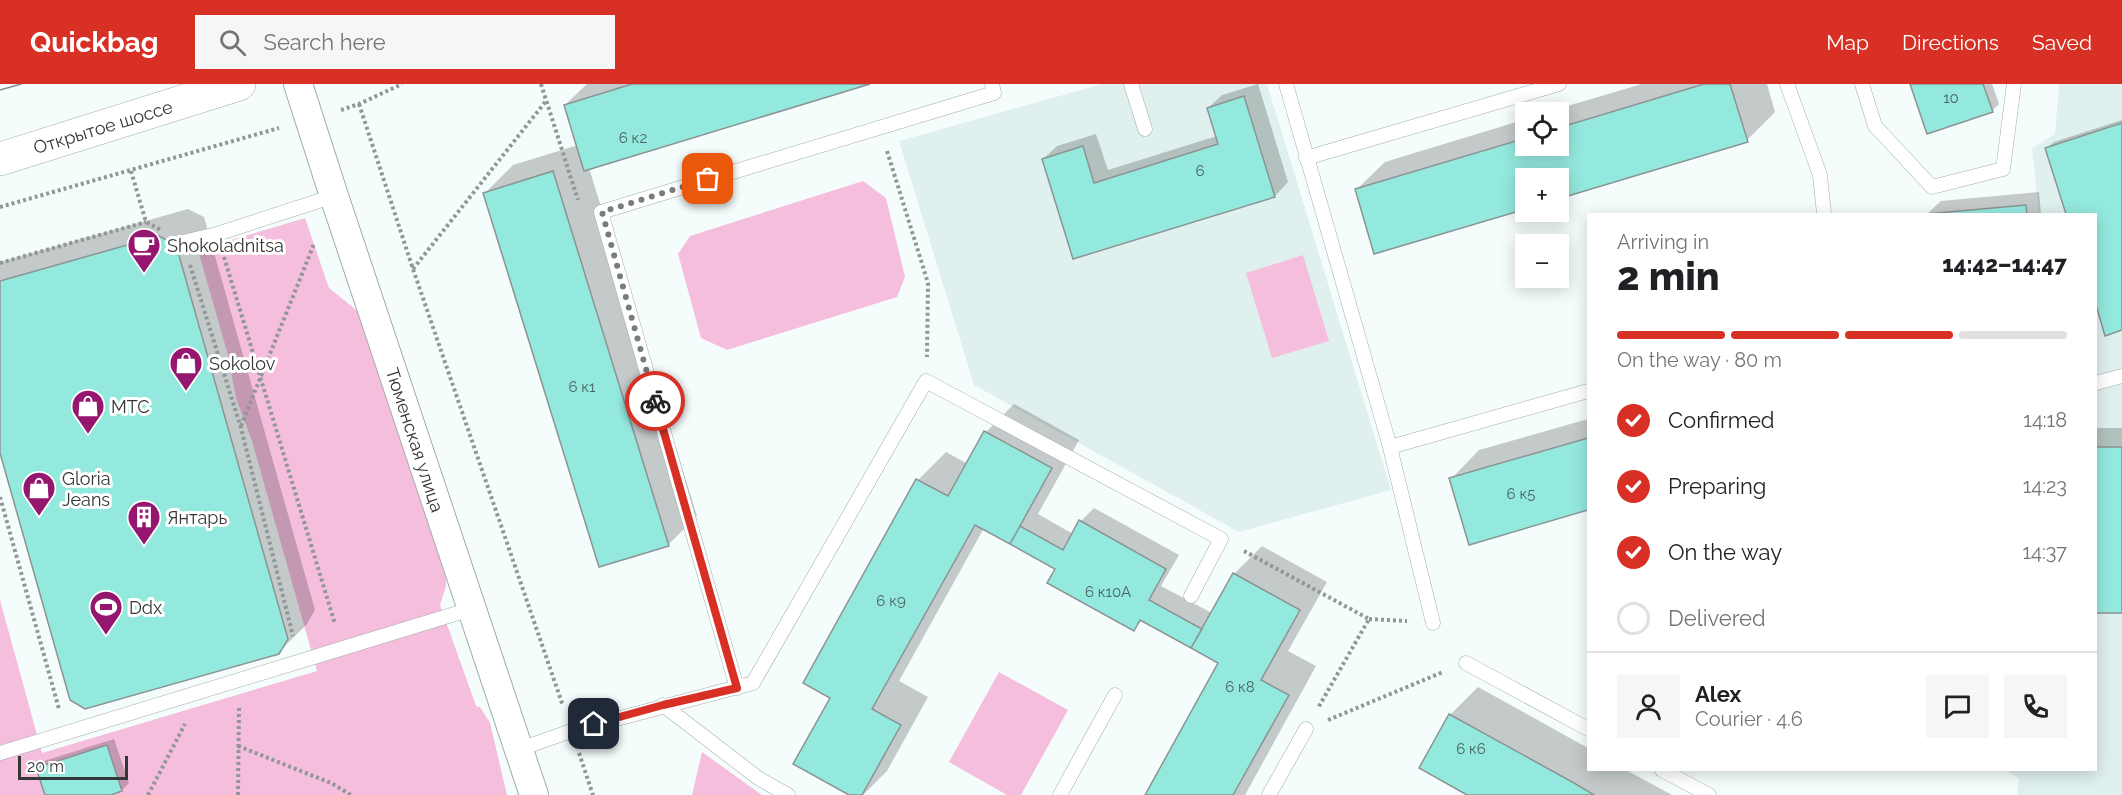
<!DOCTYPE html>
<meta charset="utf-8">
<style>
:root{--surface:#fff;--page:#f6f6f6;--text:#202124;--muted:#757577;--line:#e0e0e0;--accent:#d93025}
body{margin:0;font-family:Raleway,sans-serif;background:var(--page);color:var(--text);height:100vh;display:flex;flex-direction:column;font-size:22px;white-space:nowrap}
*{box-sizing:border-box;margin:0}
p{font-size:20px;color:var(--muted)}
.icon{flex:none;width:33px;height:33px;fill:none;stroke:currentColor;stroke-width:2;stroke-linecap:round;stroke-linejoin:round}
.map{position:relative;flex:1;overflow:hidden}
.details{position:absolute;left:1587px;top:129px;width:510px;height:558px;display:flex;flex-direction:column;background:var(--surface);border-radius:0px;box-shadow:0 3px 15px #0003}
.details>*{flex:none}
.controls{position:absolute;left:1515px;top:18px;display:grid;gap:12px}
.controls a{display:grid;place-items:center;width:54px;height:54px;border-radius:0px;background:var(--surface);box-shadow:0 3px 15px #0003;font-size:30px}
.scale{position:absolute;left:18px;bottom:15px;width:110px;box-sizing:border-box;padding-left:6px;border:3px solid #343737;border-top:0;font-size:16px;line-height:21px;white-space:nowrap;color:#343737;-webkit-text-stroke:4px #fff;paint-order:stroke}
.pin{position:absolute;display:grid;place-items:center;width:51px;height:51px;color:#fff;margin:-26px;border-radius:12px;box-shadow:0 3px 9px #0006}
.courier{position:absolute;display:grid;place-items:center;width:60px;height:60px;margin:-30px;border:4px solid #d93025;border-radius:50%;background:#fff;color:#222;box-shadow:0 2px 8px #0007}
.overview em{font-style:normal;font-weight:800}
.overview div{display:flex;flex-direction:column-reverse}
.overview{display:flex;align-items:center;justify-content:space-between;height:102px;padding:0 30px}
h1{font-size:39px;font-weight:800;line-height:45px}
.bar{display:grid;grid-template-columns:repeat(4,1fr);gap:9px 6px;align-content:center;height:72px;padding:0 30px}
.bar i{height:8px;border-radius:4px;background:var(--line)}
.bar .active{background:var(--accent)}
.bar p{grid-column:span 4}
.line{display:flex;align-items:center;gap:15px;padding:0 30px;border-top:2px solid var(--line)}
.line div{flex:1}
.round{display:grid;place-items:center;flex:none;width:63px;height:63px;border-radius:0px;background:var(--page)}
ol{padding:0 30px;list-style:none}
li{display:flex;align-items:center;gap:18px;height:66px}
li p{margin-inline-start:auto}
li .icon{padding:6px;border-radius:50%;background:var(--accent);color:#fff;stroke-width:4}
li:last-child{color:var(--muted)}
li i{width:33px;height:33px;border:3px solid var(--line);border-radius:50%}
header{display:flex;align-items:center;gap:36px;box-sizing:border-box;height:84px;padding:0 30px;background:var(--accent);color:#fff}
header strong{font-size:28px}
nav{display:flex;gap:33px;margin-inline-start:auto;font-size:21px}
.search{width:420px;height:54px;background:var(--page);display:flex;align-items:center;gap:15px;box-sizing:border-box;padding:0 21px;border-radius:0px;color:var(--muted);font-size:22px}
.map>svg:first-child{display:block}
.built{fill:#dff0ee}
.green{fill:#f6bedd}
.shadow{fill:#0003}
.building{fill:#94e9df;stroke:#8c9493;stroke-width:1.5}
.lines{fill:none;stroke-linecap:round;stroke-linejoin:round}
.service-casing{stroke:#a3abaa;stroke-width:15}
.minor-casing{stroke:#a3abaa;stroke-width:30}
.secondary-casing{stroke:#a3abaa;stroke-width:34}
.path{stroke:#919696;stroke-width:4;stroke-dasharray:3 3;stroke-linecap:butt}
.service{stroke:#fff;stroke-width:14}
.minor{stroke:#fff;stroke-width:28}
.secondary{stroke:#fff;stroke-width:33}
.tram{stroke:#868c8b;stroke-width:1.5}
.done{stroke:#777c7c;stroke-width:6;stroke-dasharray:0 10.8}
.route{stroke:#d93025;stroke-width:8}
.labels{text-anchor:middle;dominant-baseline:central;stroke-width:6;stroke-linejoin:round;paint-order:stroke}
.number-label{font-size:15px;fill:#4c6461}
.street-label{font-size:18px;fill:#343737;stroke:#fff}
.poi-label{font-size:18px;fill:#343737;stroke:#fff;text-anchor:start}
</style>
<header>
<strong>Quickbag</strong>
<div class="search"><svg class="icon" aria-label="search" viewBox="0 0 24 24"><circle cx="10" cy="10" r="6"/><path d="M15 15l6 6"/></svg>Search here</div>
<nav><a>Map</a><a>Directions</a><a>Saved</a></nav>
</header>
<div class="map">
<svg width="2122" height="711" viewBox="0 0 2122 711">
<rect width="100%" height="100%" fill="#f4fdfc"/>
<path class="built" d="M1102,0H1267L1391,406L1239,448L974,301L899,57Z
M2059,0H2122V711H2017L2019,695L2006,686H2096V130H2039L2032,64L2055,50Z"/>
<path class="green" d="M863,97L886,114L905,193L897,213L727,266L701,254L678,170L690,152Z
M305,134L329,204L360,229L446,482V502L440,521L476,622L480,623L490,639L507,711H0V516L42,669L317,587L252,357L236,314L228,271L198,166Z
M1303,171L1329,257L1272,274L1246,189Z
M999,588L1068,626L1021,711H1007L949,678Z
M702,668L762,711H692Z"/>
<path class="shadow" d="M587,0H864L589,84L697,432L669,460L600,481L485,109L513,81L578,61L565,21Z
M1258,0L1288,98L1275,112L1074,173L1043,75L1057,62L1096,50L1108,86L1217,52L1208,24L1222,11Z
M1642,0H1767L1775,28L1747,56L1558,94H1526L1356,106L1385,78L1526,35V62H1558V28H1547Z
M1911,0H1992L1999,20L1992,27Z
M2122,36V245L2106,250L2096,216V130H2068L2047,64L2054,58Z
M2039,108L2041,130H1927L1941,117Z
M188,125L204,133L315,526L307,540L278,569L0,363V178Z
M1014,320L1079,356L1038,430L1073,450L1081,437L1094,424L1179,471L1161,502L1212,529L1234,490L1262,462L1327,498L1288,567L1316,582L1245,711H1147L1220,579L1143,536L1133,545L1057,485L984,444L899,597L928,613L887,687L863,711H852L832,613L805,598L918,396L946,368L968,380L986,348Z
M1588,335V424L1470,459L1451,395L1479,366Z
M2096,344H2122V527H2096Z
M1478,603L1588,664V686H1626L1672,711H1470L1450,631Z
M114,655L129,699L122,706L106,711H46L38,684L44,677Z"/>
<path class="building" d="M632,0H870L584,87L564,21Z
M1704,0H1730L1748,58L1558,115V94H1526V125L1374,170L1355,105L1526,54V62H1558V44Z
M1910,0H1983L1993,28L1927,50Z
M1244,12L1275,113L1073,175L1042,75L1083,62L1094,99L1218,60L1207,24Z
M2122,39V246L2105,252L2096,221V130H2066L2045,64Z
M553,87L669,462L599,483L483,109Z
M2026,121L2027,130H1926Z
M159,152L176,161L288,555L279,570L85,625L70,616L0,369V197Z
M984,347L1052,384L1010,460L975,441L872,625L901,641L862,711H849L793,680L830,614L803,599L916,395L948,412Z
M1588,354V426L1469,461L1449,394Z
M2096,363H2122V529H2096Z
M1079,436L1166,485L1149,516L1202,545L1191,564L1140,536L1134,547L1047,499L1055,485L1010,460L1020,442L1063,466Z
M1233,489L1300,526L1261,596L1289,611L1233,711H1145L1218,579L1191,564Z
M1449,630L1574,699L1594,711H1467L1419,684Z
M107,661L122,707L111,711H45L36,684Z"/>
<g class="lines">
<g class="service-casing">
<path id="service" d="M1131,0L1145,45
M1286,0L1390,363L1433,539
M1787,0L1820,91L1824,130
M1862,0L1875,42L1932,103L2003,85L2014,0
M1306,74L1559,0
M183,158L217,150L334,112
M2096,299L2122,292
M1390,363L1588,307
M1466,579L1588,645
M737,604L601,128L994,9L992,0
M663,621L758,694L788,711
M520,665L571,647L753,599L926,297L1221,455L1191,512
M0,669L471,525
M1662,686L1709,711
M1060,711L1115,611
M1269,711L1306,645"/>
</g>
<g class="minor-casing">
<path id="minor" d="M298,0L334,112L534,711"/>
</g>
<g class="secondary-casing">
<path id="secondary" d="M0,75L239,0"/>
</g>
<path class="path" d="M541,0L578,116
M359,20L413,185L563,622
M341,26L359,20L402,0
M887,67L928,199L927,273
M131,87L146,138L161,146
M0,123L279,44
M224,173L335,540
M0,179L146,138
M190,181L241,344L293,552
M413,185L546,17
M241,342L314,160
M0,413L59,625
M1244,467L1369,535L1318,624
M1369,535L1407,537
M1328,636L1443,588
M238,662L331,699L351,711
M579,669L593,711
M148,711L185,640
M238,711L239,622"/>
<use href="#service" class="service"/>
<use href="#minor" class="minor"/>
<use href="#secondary" class="secondary"/>
<path class="tram" d="M0,6L21,0"/>
</g>
<g class="lines">
<path class="done" d="M655,317L602,128L708,95"/>
<path class="route" d="M594,640L663,621L737,604L655,317"/>
</g>
<defs>
<g id="cafe-pin" transform="scale(1.725)"><path d="M0 17L-7.5 6A9.5 9.5 0 1 1 7.5 6Z" fill="#95166f" stroke="#fff"/><path d="M-5.5-4.5H6V0H3Q3 3.5 0 3.5H-2.5Q-5.5 3.5-5.5 0ZM3-3.2v2h1.7v-2ZM-6 4.5H4V6H-6Z" fill="#fff"/></g>
<g id="shop-pin" transform="scale(1.725)"><path d="M0 17L-7.5 6A9.5 9.5 0 1 1 7.5 6Z" fill="#95166f" stroke="#fff"/><path d="M-5-2.5h2.3a2.7 3.5 0 0 1 5.4 0H5L5.5 6h-11ZM-1.5-2.5h3a1.5 2.3 0 0 0-3 0Z" fill="#fff"/></g>
<g id="building-pin" transform="scale(1.725)"><path d="M0 17L-7.5 6A9.5 9.5 0 1 1 7.5 6Z" fill="#95166f" stroke="#fff"/><path d="M-4-6H4V6H1V3H-1V6H-4ZM-2.5-4.3h1.7v1.8h-1.7ZM.8-4.3h1.7v1.8H.8ZM-2.5-1h1.7V.8h-1.7ZM.8-1h1.7V.8H.8Z" fill="#fff"/></g>
<g id="stadium-pin" transform="scale(1.725)"><path d="M0 17L-7.5 6A9.5 9.5 0 1 1 7.5 6Z" fill="#95166f" stroke="#fff"/><path d="M0-5a6.5 5 0 1 0 0 10a6.5 5 0 1 0 0-10ZM-3.5-1.8h7v3.6h-7Z" fill="#fff"/></g>
</defs>
<g fill-rule="evenodd">
<use href="#cafe-pin" x="144" y="161"/>
<use href="#shop-pin" x="186" y="279"/>
<use href="#shop-pin" x="88" y="322"/>
<use href="#shop-pin" x="39" y="404"/>
<use href="#building-pin" x="144" y="433"/>
<use href="#stadium-pin" x="106" y="523"/>
</g>
<g class="labels">
<g class="number-label">
<text x="1951" y="14">10</text>
<text x="633" y="54">6 к2</text>
<text x="1200" y="87">6</text>
<text x="582" y="303">6 к1</text>
<text x="1521" y="410">6 к5</text>
<text x="1108" y="508">6 к10А</text>
<text x="891" y="517">6 к9</text>
<text x="1240" y="603">6 к8</text>
<text x="1471" y="665">6 к6</text>
</g>
<g class="street-label">
<text transform="translate(103 43) rotate(-17)">Открытое шоссе</text>
<text transform="translate(415 356) rotate(72)">Тюменская улица</text>
</g>
<g class="poi-label">
<text x="167" y="161">Shokoladnitsa</text>
<text x="209" y="279">Sokolov</text>
<text x="111" y="322">МТС</text>
<text x="62" y="394">Gloria<tspan x="62" dy="21">Jeans</tspan></text>
<text x="167" y="433">Янтарь</text>
<text x="129" y="523">Ddx</text>
</g>
</g>
</svg>
<div class="controls">
<a><svg class="icon" aria-label="locate" viewBox="0 0 24 24"><circle cx="12" cy="12" r="6"/><path d="M12 2v4M12 18v4M2 12h4M18 12h4"/></svg></a>
<a>+</a>
<a>−</a>
</div>
<div class="scale">20 m</div>
<div class="pin" style="left:708px;top:95px;background:#ea580c"><svg class="icon" aria-label="bag" viewBox="0 0 24 24"><path d="M5 8h14l-1 12H6zM9 8a3 3 0 0 1 6 0"/></svg></div>
<div class="pin" style="left:594px;top:640px;background:#1f2937"><svg class="icon" aria-label="home" viewBox="0 0 24 24"><path d="M3 11l9-7 9 7M6 9v11h12V9"/></svg></div>
<div class="courier" style="left:655px;top:317px"><svg class="icon" aria-label="bike" viewBox="0 0 24 24"><circle cx="6" cy="16" r="4"/><circle cx="18" cy="16" r="4"/><path d="M6 16l4-8h5l3 8M10 8l3 8H6M13 5h3"/></svg></div>
<section class="details">
<div class="overview"><div><h1>2 min</h1><p>Arriving in</p></div><em>14:42–14:47</em></div>
<div class="bar"><i class="active"></i><i class="active"></i><i class="active"></i><i></i><p>On the way · 80 m</p></div>
<ol>
<li><svg class="icon" aria-label="check" viewBox="0 0 24 24"><path d="M5 12l5 5 9-10"/></svg>Confirmed<p>14:18</p></li>
<li><svg class="icon" aria-label="check" viewBox="0 0 24 24"><path d="M5 12l5 5 9-10"/></svg>Preparing<p>14:23</p></li>
<li><svg class="icon" aria-label="check" viewBox="0 0 24 24"><path d="M5 12l5 5 9-10"/></svg>On the way<p>14:37</p></li>
<li><i></i>Delivered</li>
</ol>
<div class="line" style="height:108px"><a class="round"><svg class="icon" aria-label="person" viewBox="0 0 24 24"><circle cx="12" cy="8" r="4"/><path d="M4 21q1-7 8-7t8 7"/></svg></a><div><b>Alex</b><p>Courier · 4.6</p></div><a class="round"><svg class="icon" aria-label="chat" viewBox="0 0 24 24"><path d="M4 5h16v11H9l-5 4z"/></svg></a><a class="round"><svg class="icon" aria-label="phone" viewBox="0 0 24 24"><path d="M5 4h4l2 5-3 2q2 4 5 5l2-3 5 2v4C11 20 4 13 5 4z"/></svg></a></div>
</section>
</div>
